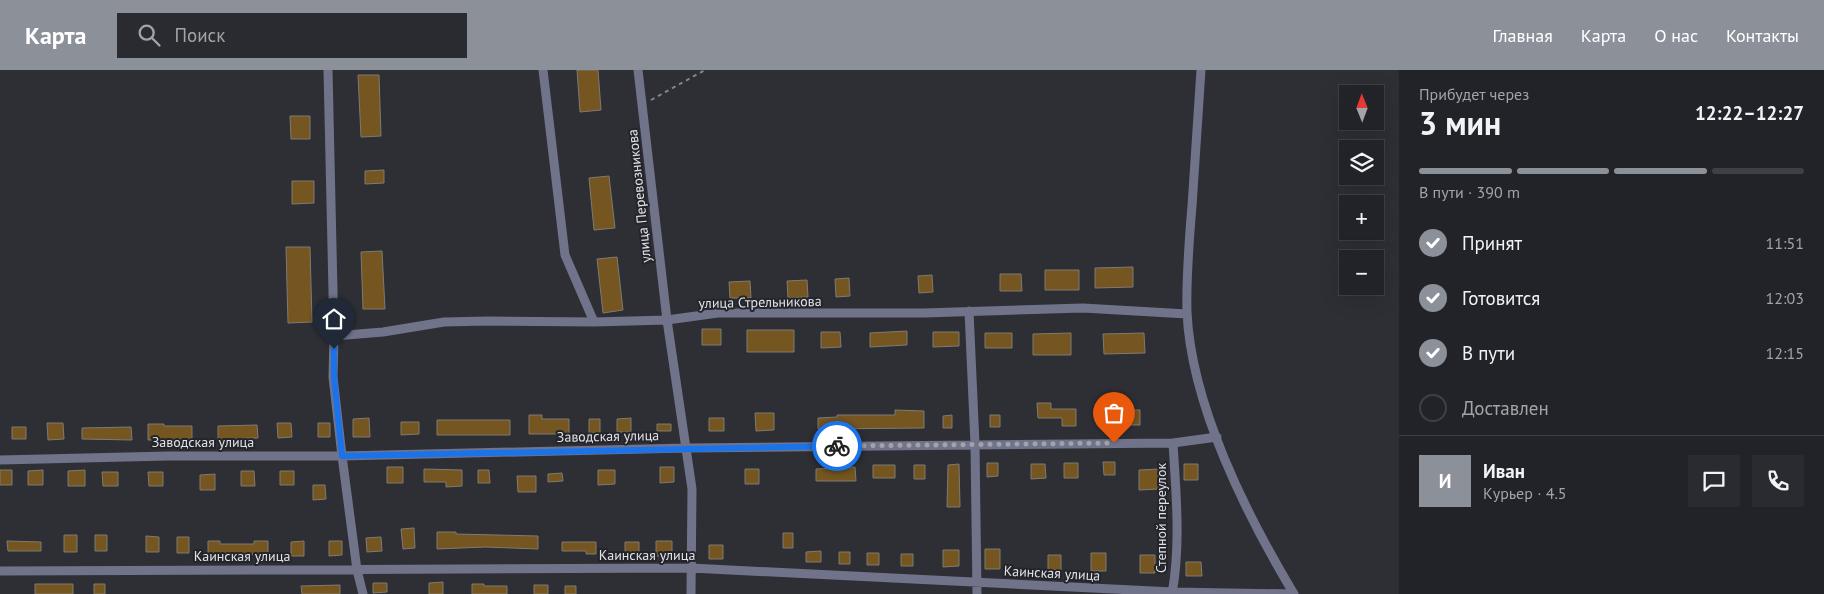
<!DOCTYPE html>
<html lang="ru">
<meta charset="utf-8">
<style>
:root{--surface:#222328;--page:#2a2b30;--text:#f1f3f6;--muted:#a2a4a8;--line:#3f4045;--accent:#8c9099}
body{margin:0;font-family:"PT Sans",sans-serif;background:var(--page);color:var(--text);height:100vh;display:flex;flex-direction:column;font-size:19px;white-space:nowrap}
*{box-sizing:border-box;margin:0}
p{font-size:16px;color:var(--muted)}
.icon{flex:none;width:28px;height:28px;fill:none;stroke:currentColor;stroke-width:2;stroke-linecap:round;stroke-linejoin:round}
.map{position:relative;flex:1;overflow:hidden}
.details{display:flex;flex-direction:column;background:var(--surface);width:425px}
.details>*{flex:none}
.needle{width:32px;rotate:359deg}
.controls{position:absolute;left:1339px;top:15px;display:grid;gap:10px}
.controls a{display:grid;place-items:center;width:45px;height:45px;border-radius:0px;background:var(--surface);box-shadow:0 5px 20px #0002,0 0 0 1px var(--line);font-size:25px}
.pin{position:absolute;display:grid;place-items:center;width:42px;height:42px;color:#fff;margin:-51px -21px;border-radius:50% 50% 50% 0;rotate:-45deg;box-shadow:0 0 5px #0007}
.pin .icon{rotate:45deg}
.courier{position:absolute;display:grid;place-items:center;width:50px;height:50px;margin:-25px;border:4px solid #1a73e8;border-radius:50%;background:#fff;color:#222;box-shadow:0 1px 6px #0007}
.headline em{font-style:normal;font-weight:700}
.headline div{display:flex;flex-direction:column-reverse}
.headline{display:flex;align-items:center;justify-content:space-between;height:85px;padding:0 20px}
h1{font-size:32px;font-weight:700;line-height:38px}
.bar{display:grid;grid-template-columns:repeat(4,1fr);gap:8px 5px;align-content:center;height:60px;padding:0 20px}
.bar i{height:6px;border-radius:4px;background:var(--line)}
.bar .selected{background:var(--accent)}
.bar p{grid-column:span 4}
.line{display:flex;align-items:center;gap:12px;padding:0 20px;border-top:1px solid var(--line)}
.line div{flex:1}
.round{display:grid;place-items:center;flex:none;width:52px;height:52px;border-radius:0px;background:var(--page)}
ol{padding:0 20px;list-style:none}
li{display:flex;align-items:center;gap:15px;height:55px}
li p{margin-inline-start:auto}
li .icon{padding:5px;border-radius:50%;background:var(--accent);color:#fff;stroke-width:4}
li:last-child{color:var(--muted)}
li i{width:28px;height:28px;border:2px solid var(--line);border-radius:50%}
header{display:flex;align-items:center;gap:30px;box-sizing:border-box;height:70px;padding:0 25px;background:var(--accent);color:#fff}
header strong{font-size:24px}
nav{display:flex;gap:28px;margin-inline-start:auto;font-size:18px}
.search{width:350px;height:45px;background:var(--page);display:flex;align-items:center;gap:12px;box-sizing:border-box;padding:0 18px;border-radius:0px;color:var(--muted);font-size:19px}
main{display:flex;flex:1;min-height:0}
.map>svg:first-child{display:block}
.building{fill:#755620;stroke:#7f7a73}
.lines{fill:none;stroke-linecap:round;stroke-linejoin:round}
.path{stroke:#84858a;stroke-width:2;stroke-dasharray:4 4;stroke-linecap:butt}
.street{stroke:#71738b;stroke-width:9}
.done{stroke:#a2a3a8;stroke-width:5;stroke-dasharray:0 9}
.route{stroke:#1a73e8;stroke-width:6}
.labels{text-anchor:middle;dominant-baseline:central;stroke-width:4;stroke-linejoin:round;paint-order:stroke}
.street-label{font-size:14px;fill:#e1e1e6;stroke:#24252b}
</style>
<header>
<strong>Карта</strong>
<div class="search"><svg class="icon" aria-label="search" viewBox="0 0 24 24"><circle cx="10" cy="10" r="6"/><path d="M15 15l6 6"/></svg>Поиск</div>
<nav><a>Главная</a><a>Карта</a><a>О нас</a><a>Контакты</a></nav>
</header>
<main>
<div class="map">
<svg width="1399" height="524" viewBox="0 0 1399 524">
<rect width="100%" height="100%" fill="#2e2f35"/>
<path class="building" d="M577,0H598L601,40L580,42Z
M358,5H379L381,66L361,67Z
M290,46H310V69H291Z
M384,100V113L365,114V101Z
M609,106L615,158L594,160L589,108Z
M292,111H314V133L292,134Z
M286,177H310L312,252L288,253Z
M382,181L385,239H363L361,182Z
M617,187L623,240L603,243L597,189Z
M1133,197V217L1095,218V198Z
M1045,200H1079V220H1045Z
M1000,204H1021L1022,221H1000Z
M932,205L933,222L919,223L918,206Z
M849,208L850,226L836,227L835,209Z
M807,210L808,227L788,228L787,211Z
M750,211L751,228H730L729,212Z
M702,259H721V275H702Z
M747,260H794V282H747Z
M907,261V275L870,277V263Z
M821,262H840L841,277L821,278Z
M933,262H959V276L933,277Z
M985,263H1012V278H985Z
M1071,263V285H1033V264Z
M1144,263L1145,283L1104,284L1103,264Z
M1037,333H1051V339H1076V356H1062V348H1038Z
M1096,334H1110V340H1140V355H1125V349H1096Z
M895,340L924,341V358L818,359V348L837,347V345H895Z
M755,343H774V360L756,361Z
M529,345H542V349H569V364H529Z
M952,345V358H943V346Z
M990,345H1000V357H990Z
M369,348L370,367H353V349Z
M631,348V362H617V349Z
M709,348H724V361H709Z
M589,349H600V363H589Z
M437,350H510V365H437Z
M401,352H419V364L401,365Z
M47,353H63L64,369L48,370Z
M277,353H291L292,367L278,368Z
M318,353H330V367H318Z
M148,354H164V356H192V369L148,370Z
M657,354H671V361H657Z
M257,355L258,368L218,369V356Z
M12,357H26V369H12Z
M131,357L132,370L82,369V358Z
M1103,392H1115V405H1104Z
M987,393H998V406L987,407Z
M1064,393H1078V408H1064Z
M959,394L960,437H947L948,395Z
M1031,394H1045L1046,408L1031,409Z
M1184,394H1198V410H1184Z
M873,395H895V408H873Z
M914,395H925V409H914Z
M387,397H403V413H387Z
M660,397H674V412L660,413Z
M855,397L856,411H816V399Z
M424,399L462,400V416L446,417V412H424Z
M745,399H759V414H745Z
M1159,399V419L1139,420V400Z
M0,400H12V415H0Z
M43,400V415H28V401Z
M85,400V416H68V401Z
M478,400H489L490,413H478Z
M598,400H615V414L598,415Z
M241,401H254L255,416H241Z
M280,401H294V415H280Z
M102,402H118V416H103Z
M148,402H163V416H149Z
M562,403L563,411L548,412V404Z
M215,404V420H200V405Z
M517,406H536V422H518Z
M313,415H325L326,429L313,430Z
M414,458L415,478L403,479L401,459Z
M437,462H456V464L538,466V479L485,477L437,479Z
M783,463H793V478H783Z
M64,465H77V482H64Z
M95,465H107V481H95Z
M146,466L159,467V482H146Z
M177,467H189V483H177Z
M381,467L382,481L367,482L366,468Z
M7,471L41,472V481H8Z
M208,471H220V474H254V471H268V484L208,486Z
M304,471V486H291V472Z
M329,471H342V485L329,486Z
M656,471H672V486H656Z
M562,472H596V484H586V481H562Z
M625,472H639V484H625Z
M709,475H723V489H709Z
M985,479H1000V499H985Z
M943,480H959V496L943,497Z
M821,481V492H806V482Z
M839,482H850V494H839Z
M867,483H879V495H867Z
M1091,483H1106V501H1091Z
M901,484H913V496H901Z
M1048,485H1061V500H1048Z
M1140,485H1155V503H1140Z
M1186,492H1201L1202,506H1186Z
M443,512V524H429V513Z
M373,513H387V522L373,523Z
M35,514H73V524H35Z
M94,514H105V524H94Z
M472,514H484V516H507V524H472Z
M340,515V524H302L301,516Z
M534,515H548V524H534Z
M565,516H576V524H565Z"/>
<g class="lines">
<path class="path" d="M651,30L705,0"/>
<path class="street" d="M328,0L334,266L333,307L342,386L357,500L363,524
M543,0L565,185L594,252
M638,0L667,250L692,419L691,524
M1201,0C1198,45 1195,91 1192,136C1189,172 1186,207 1187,242C1191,335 1247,446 1294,524
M969,241L975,374L977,524
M334,266L383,262L444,252L488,251L594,252L667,250L718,243H924L1083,238L1187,244
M0,390L168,386H342L686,378L1173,373L1217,367
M0,501L691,498L1173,522L1293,524
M1172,524C1181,474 1176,423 1173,373"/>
</g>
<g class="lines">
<path class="done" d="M837,376L1114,373"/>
<path class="route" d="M334,279V307L342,386L837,376"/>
</g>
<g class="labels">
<g class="street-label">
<text transform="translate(639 126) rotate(-96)">улица Перевозникова</text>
<text transform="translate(760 232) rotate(-1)">улица Стрельникова</text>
<text transform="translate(608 366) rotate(-1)">Заводская улица</text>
<text x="203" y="372">Заводская улица</text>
<text transform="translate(1161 448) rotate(-90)">Степной переулок</text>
<text x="647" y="485">Каинская улица</text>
<text x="242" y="486">Каинская улица</text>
<text transform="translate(1052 503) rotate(3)">Каинская улица</text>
</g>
</g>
</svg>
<div class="controls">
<a><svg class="needle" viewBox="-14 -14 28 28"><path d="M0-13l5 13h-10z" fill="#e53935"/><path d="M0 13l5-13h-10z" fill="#a2a4a8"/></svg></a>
<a><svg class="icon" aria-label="layers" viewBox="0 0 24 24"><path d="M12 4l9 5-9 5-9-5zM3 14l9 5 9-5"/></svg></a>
<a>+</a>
<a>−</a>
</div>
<div class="pin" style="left:1114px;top:373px;background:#ea580c"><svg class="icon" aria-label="bag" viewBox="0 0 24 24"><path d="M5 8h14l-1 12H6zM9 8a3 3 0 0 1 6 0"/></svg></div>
<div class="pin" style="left:334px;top:279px;background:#1f2937"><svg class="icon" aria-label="home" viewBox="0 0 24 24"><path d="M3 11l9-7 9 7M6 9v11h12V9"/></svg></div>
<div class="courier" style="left:837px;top:376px"><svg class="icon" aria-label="bike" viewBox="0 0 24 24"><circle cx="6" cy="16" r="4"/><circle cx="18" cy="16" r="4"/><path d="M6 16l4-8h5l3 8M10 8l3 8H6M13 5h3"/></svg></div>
</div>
<section class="details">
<div class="headline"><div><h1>3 мин</h1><p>Прибудет через</p></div><em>12:22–12:27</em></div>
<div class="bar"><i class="selected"></i><i class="selected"></i><i class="selected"></i><i></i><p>В пути · 390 m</p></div>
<ol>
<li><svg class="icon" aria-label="check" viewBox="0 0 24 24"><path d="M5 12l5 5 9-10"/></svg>Принят<p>11:51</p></li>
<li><svg class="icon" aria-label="check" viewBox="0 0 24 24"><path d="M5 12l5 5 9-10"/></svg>Готовится<p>12:03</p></li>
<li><svg class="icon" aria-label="check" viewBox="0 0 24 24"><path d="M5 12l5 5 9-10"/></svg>В пути<p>12:15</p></li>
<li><i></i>Доставлен</li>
</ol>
<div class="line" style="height:90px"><b class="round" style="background:var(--accent);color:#fff">И</b><div><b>Иван</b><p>Курьер · 4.5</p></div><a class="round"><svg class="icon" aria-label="chat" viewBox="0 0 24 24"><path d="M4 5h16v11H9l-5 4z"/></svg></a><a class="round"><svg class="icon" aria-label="phone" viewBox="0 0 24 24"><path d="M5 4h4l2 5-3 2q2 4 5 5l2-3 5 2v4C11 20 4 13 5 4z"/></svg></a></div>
</section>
</main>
